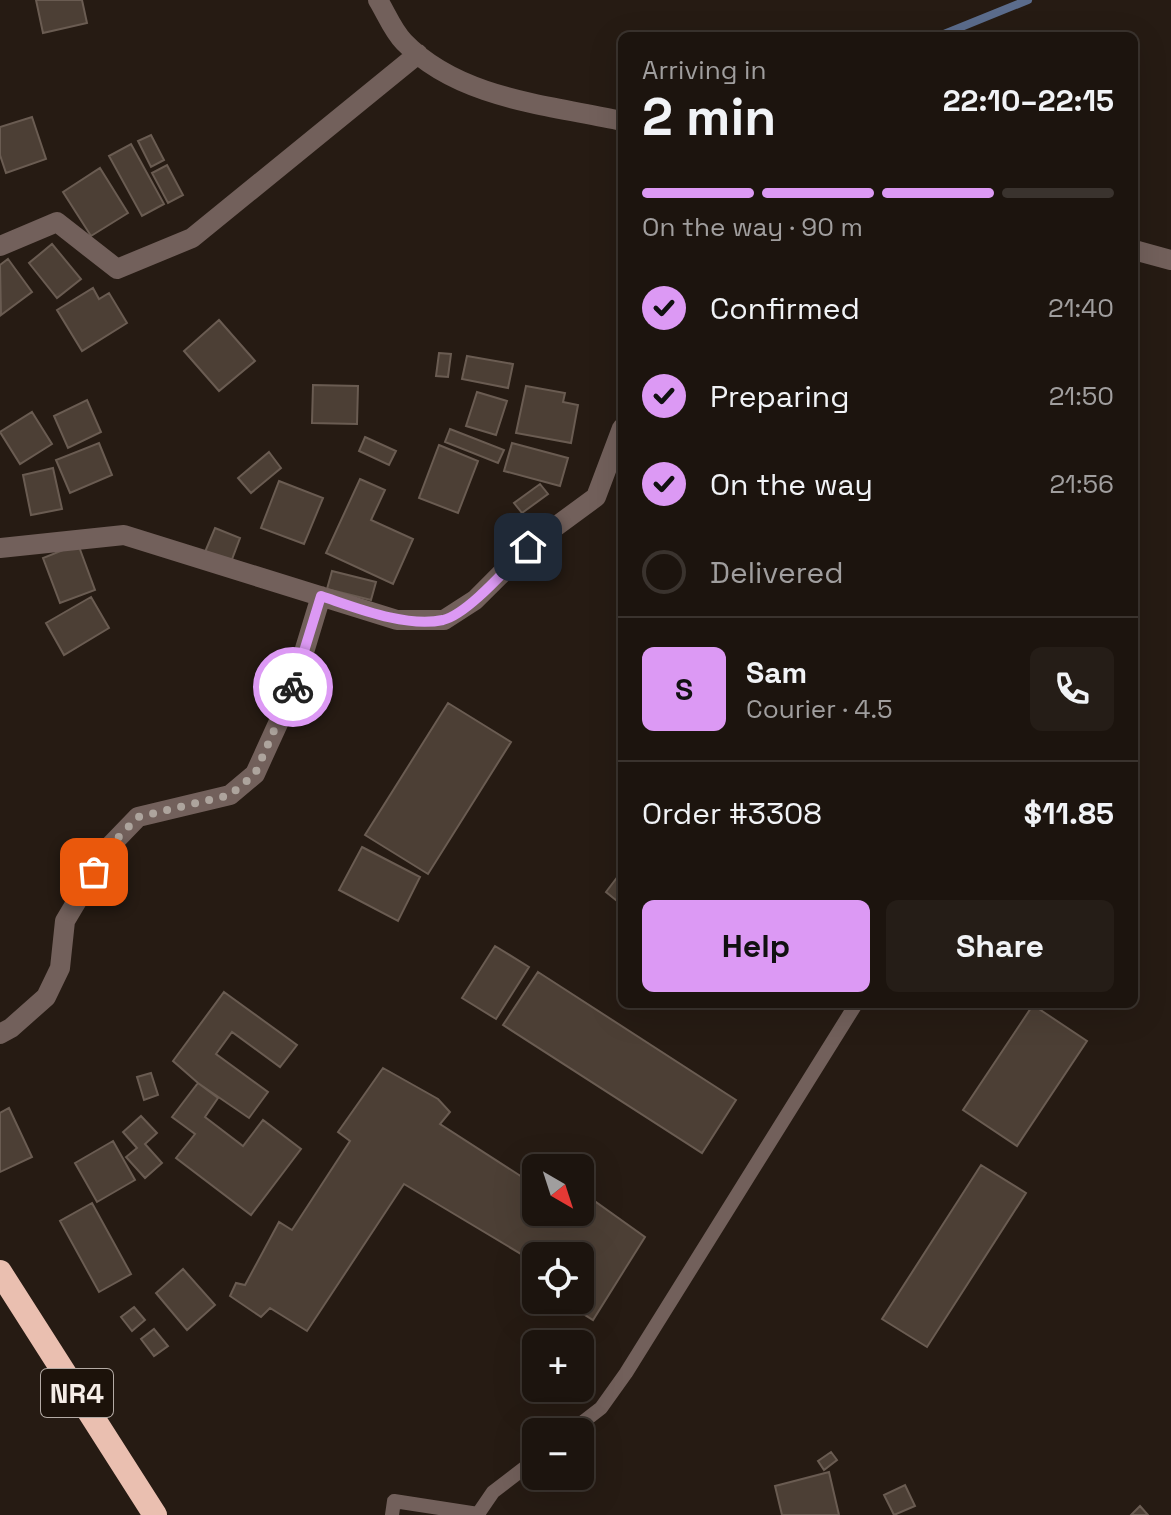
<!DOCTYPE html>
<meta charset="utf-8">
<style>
:root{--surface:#1c140e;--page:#251d17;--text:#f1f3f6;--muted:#a09e9e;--line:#3a332e;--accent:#dc99f4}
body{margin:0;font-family:"Space Grotesk",sans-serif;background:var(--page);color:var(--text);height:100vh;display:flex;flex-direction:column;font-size:30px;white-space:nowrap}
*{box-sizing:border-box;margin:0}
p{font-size:26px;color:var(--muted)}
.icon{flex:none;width:44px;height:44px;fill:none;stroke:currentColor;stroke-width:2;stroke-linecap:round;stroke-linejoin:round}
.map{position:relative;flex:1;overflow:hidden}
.panel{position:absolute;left:618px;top:32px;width:520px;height:976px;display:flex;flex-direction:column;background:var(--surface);border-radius:12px;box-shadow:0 8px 32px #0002,0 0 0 2px var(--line)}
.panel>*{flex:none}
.needle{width:52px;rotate:141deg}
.tools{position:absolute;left:522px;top:1154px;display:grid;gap:16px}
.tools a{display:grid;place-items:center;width:72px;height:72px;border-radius:12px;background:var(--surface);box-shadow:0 8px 32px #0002,0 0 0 2px var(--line);font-size:40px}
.pin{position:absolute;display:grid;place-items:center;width:68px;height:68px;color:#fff;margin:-34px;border-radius:16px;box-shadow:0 4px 12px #0006}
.courier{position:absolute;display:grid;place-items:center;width:80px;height:80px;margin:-40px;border:6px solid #dc99f4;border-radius:50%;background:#fff;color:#222;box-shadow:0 2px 10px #0007}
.head em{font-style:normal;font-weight:800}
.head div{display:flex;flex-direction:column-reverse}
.head{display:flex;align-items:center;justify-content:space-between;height:136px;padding:0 24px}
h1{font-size:52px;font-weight:800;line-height:60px}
.bar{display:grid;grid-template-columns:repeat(4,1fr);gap:12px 8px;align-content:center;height:96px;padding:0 24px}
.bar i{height:10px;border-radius:6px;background:var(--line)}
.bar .active{background:var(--accent)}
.bar p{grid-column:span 4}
.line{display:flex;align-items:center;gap:20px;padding:0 24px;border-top:2px solid var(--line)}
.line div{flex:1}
.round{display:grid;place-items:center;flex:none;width:84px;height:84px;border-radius:12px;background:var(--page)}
ol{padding:0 24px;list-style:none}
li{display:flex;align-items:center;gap:24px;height:88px}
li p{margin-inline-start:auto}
li .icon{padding:8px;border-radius:50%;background:var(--accent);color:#111;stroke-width:4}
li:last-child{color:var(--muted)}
li i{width:44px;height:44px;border:4px solid var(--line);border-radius:50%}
.primary-button{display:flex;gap:16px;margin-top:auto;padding:16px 24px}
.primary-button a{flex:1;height:92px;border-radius:12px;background:var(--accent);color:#111;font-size:32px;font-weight:800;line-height:92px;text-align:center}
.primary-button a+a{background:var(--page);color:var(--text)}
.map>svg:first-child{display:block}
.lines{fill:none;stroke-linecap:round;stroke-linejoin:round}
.stream{stroke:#5b6c8c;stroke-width:8}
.building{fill:#4c3f35;stroke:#6a5c52;stroke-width:2}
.lane{stroke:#72605b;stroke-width:14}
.street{stroke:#72605b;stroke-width:20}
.highway{stroke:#eabfb0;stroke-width:24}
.done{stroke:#ada49d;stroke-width:8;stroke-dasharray:0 14.4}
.route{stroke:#dc99f4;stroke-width:10}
.labels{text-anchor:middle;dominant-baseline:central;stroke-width:7;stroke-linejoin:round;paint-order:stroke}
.shield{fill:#1c120a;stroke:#b4aba5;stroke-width:2}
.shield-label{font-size:28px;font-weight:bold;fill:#f5ede7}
</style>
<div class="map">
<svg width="1171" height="1515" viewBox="0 0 1171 1515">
<rect width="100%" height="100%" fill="#261b13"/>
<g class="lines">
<path class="stream" d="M939,36L1028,0"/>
</g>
<path class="building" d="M36,0H82L87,23L43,33Z
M32,117L46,159L6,173L0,155V127Z
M151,135L164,160L151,167L138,141Z
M131,144L164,204L142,216L109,156Z
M167,165L183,195L168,203L152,173Z
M100,168L128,213L91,236L63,192Z
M52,244L81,279L57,298L29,263Z
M8,259L32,292L1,315L0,265Z
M93,288L99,299L109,293L127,323L82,351L57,310Z
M219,320L255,361L219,391L184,351Z
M439,353L451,354L448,377L436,376Z
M467,356L513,364L508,388L462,379Z
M313,385L358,386L357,424L312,423Z
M526,386L565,393L563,402L578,405L571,443L516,433Z
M477,392L507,401L496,435L466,426Z
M87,400L101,432L68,448L54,416Z
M32,412L52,444L20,464L0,432Z
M450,429L504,450L498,463L445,442Z
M365,437L396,451L389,465L359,451Z
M99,443L112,475L70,493L56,460Z
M512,443L568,458L560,486L504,471Z
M439,445L478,461L458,513L419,498Z
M269,452L281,468L251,493L238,478Z
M53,468L62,509L31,515L23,475Z
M360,479L385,490L371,520L413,539L393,584L326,553Z
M279,481L323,498L304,544L261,528Z
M540,484L548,494L522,513L514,503Z
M215,528L240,538L231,562L205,552Z
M78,544L95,590L60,603L43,558Z
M332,571L376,582L371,600L327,589Z
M91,597L109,628L64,655L46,623Z
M448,703L511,742L428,874L365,835Z
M362,847L420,877L398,921L339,890Z
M622,871V905L606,892Z
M495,946L529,967L496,1019L462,998Z
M538,972L736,1100L702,1153L503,1025Z
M224,992L297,1045L280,1067L232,1032L216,1054L268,1092L249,1118L198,1083L173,1061Z
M1033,1005L1087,1041L1017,1146L963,1110Z
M383,1068L438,1099L450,1112L440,1124L536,1186V1212H576L582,1216L593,1200L645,1237L593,1320L561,1300H580V1256H536V1263L404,1184L307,1331L270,1308L261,1317L230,1296L236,1283L245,1285L279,1222L292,1230L350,1141L338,1132Z
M151,1073L158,1095L144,1100L137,1077Z
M198,1083L218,1098L205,1117L243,1146L263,1120L301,1149L251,1215L176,1158L195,1134L172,1117Z
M9,1108L32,1157L0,1172V1113Z
M141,1116L157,1133L145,1144L162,1163L145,1178L126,1157L137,1148L123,1132Z
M113,1141L135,1180L97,1202L75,1163Z
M981,1165L1026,1193L927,1347L882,1319Z
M92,1203L131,1274L99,1292L60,1221Z
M183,1269L215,1305L187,1330L156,1293Z
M134,1307L145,1320L132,1331L121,1317Z
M154,1329L168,1346L154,1356L141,1339Z
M831,1452L837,1460L824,1470L818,1461Z
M829,1472L839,1515H782L775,1486Z
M905,1485L915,1506L894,1515L884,1495Z
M1140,1506L1148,1515H1131Z"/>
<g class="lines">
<path class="lane" d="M570,1432L601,1408L626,1373L856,1004
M392,1515L394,1501L478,1514L493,1492L536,1459"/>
<path class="street" d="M378,0C386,13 393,31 404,42C459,99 549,105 622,121
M0,246L57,222L117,269L192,238L418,54
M1134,250L1171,260
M0,548L124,535L397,620H444L475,600L528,547L596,497L622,428
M0,1034L11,1028L46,997L60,968L65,921L109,847L138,817L230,795L255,774L291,695L321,596"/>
<path class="highway" d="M0,1272L155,1515"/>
</g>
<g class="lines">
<path class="done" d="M94,872L109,847L138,817L230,795L255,774L293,687"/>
<path class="route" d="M293,687L321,596C357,608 406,628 443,620C468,614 509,566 528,547"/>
</g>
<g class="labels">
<rect class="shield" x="41" y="1369" width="72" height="48" rx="6"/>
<g class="shield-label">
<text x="77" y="1393">NR4</text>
</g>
</g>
</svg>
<div class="tools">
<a><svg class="needle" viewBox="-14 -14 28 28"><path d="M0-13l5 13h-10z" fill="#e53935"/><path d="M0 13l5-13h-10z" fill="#a09e9e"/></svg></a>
<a><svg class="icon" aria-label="locate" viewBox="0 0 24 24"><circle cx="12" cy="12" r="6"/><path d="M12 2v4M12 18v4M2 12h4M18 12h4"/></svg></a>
<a>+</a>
<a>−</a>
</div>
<div class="pin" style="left:94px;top:872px;background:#ea580c"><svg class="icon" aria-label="bag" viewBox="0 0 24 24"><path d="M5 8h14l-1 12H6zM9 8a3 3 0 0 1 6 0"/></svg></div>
<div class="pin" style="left:528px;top:547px;background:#1f2937"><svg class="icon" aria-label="home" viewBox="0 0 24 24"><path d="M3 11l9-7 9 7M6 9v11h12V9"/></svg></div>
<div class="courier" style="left:293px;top:687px"><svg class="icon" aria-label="bike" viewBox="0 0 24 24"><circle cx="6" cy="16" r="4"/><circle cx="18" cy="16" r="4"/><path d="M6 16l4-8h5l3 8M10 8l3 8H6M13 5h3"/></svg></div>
<section class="panel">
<div class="head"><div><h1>2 min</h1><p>Arriving in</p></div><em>22:10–22:15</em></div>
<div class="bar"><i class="active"></i><i class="active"></i><i class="active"></i><i></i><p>On the way · 90 m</p></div>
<ol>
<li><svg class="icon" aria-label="check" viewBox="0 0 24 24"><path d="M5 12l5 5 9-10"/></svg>Confirmed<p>21:40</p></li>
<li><svg class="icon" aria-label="check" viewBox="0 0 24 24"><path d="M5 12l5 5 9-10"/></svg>Preparing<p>21:50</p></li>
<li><svg class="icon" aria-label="check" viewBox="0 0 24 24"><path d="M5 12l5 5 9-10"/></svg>On the way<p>21:56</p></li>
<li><i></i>Delivered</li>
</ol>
<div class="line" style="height:144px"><b class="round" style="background:var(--accent);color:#111">S</b><div><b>Sam</b><p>Courier · 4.5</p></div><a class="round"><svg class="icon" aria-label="phone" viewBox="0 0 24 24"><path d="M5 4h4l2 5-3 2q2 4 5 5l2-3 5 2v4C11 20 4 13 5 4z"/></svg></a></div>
<div class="line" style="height:104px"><div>Order #3308</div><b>$11.85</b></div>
<div class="primary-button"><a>Help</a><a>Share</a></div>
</section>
</div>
